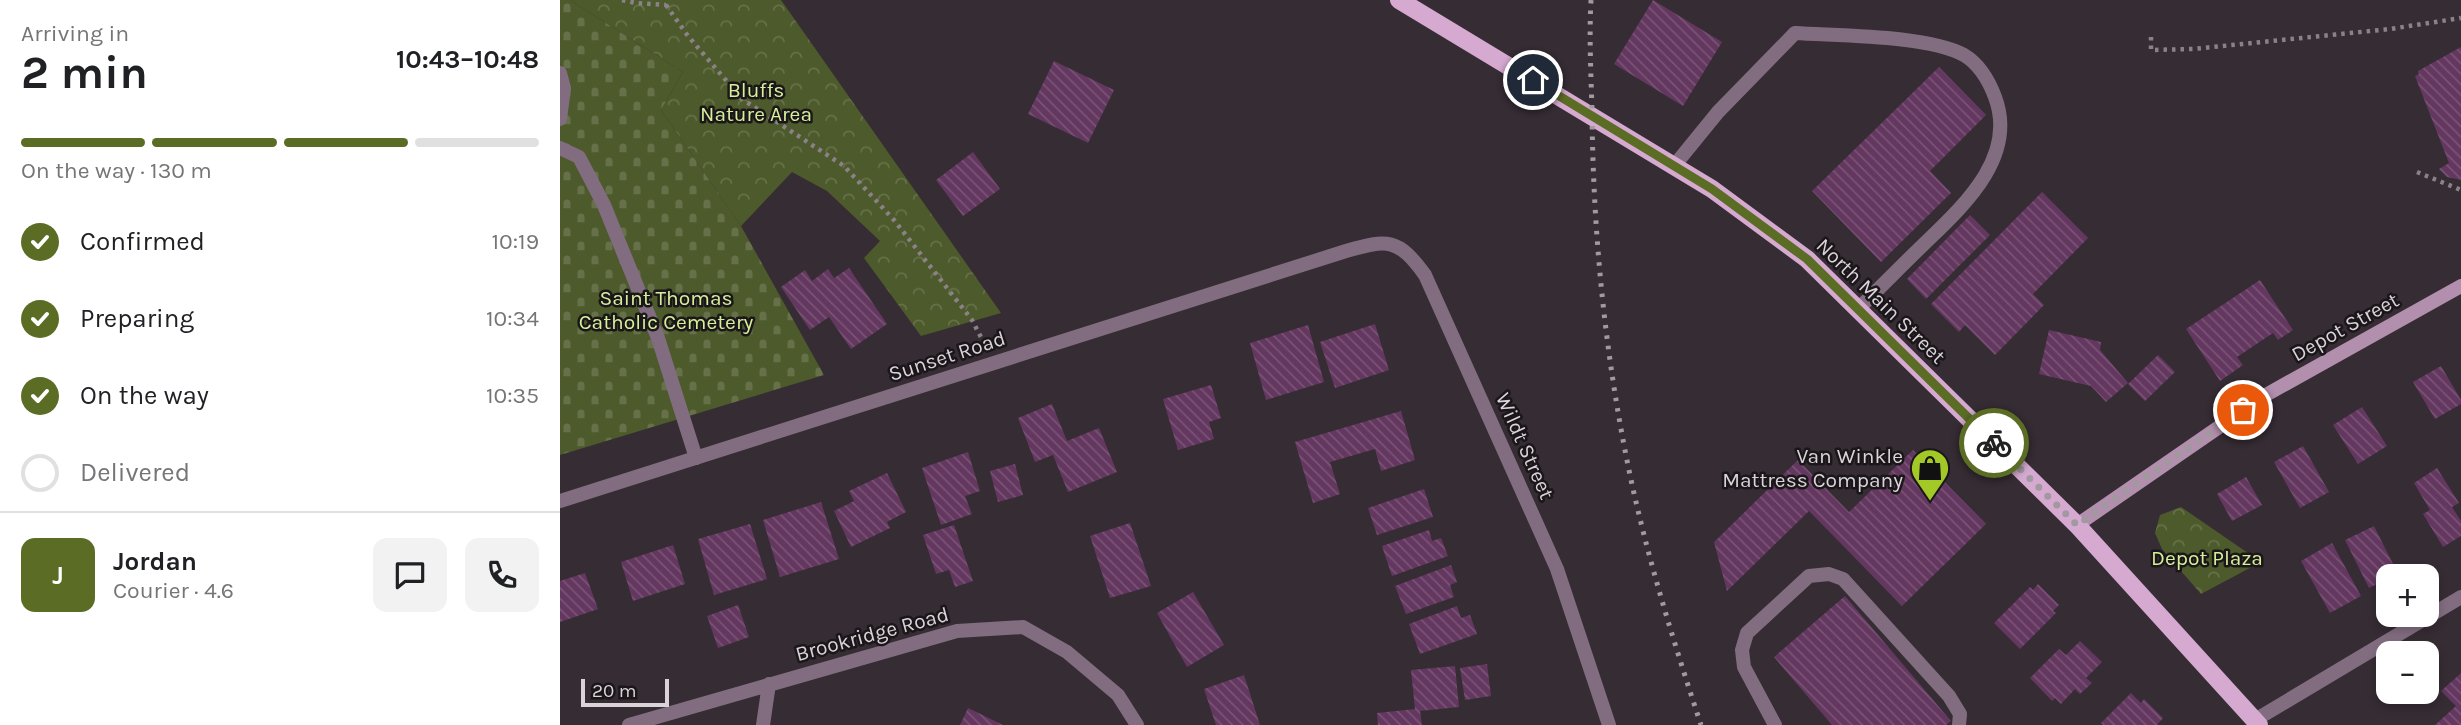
<!DOCTYPE html>
<meta charset="utf-8">
<style>
:root{--surface:#fff;--page:#f2f2f2;--text:#202124;--muted:#757577;--line:#e0e0e0;--accent:#5b6d25}
body{margin:0;font-family:Karla,sans-serif;background:var(--page);color:var(--text);height:100vh;display:flex;flex-direction:column;font-size:26px;white-space:nowrap}
*{box-sizing:border-box;margin:0}
p{font-size:23px;color:var(--muted)}
.icon{flex:none;width:38px;height:38px;fill:none;stroke:currentColor;stroke-width:2;stroke-linecap:round;stroke-linejoin:round}
.map{position:relative;flex:1;overflow:hidden}
.sheet{display:flex;flex-direction:column;background:var(--surface);width:560px}
.sheet>*{flex:none}
.buttons{position:absolute;left:1816px;top:564px;display:grid;gap:14px}
.buttons a{display:grid;place-items:center;width:63px;height:63px;border-radius:14px;background:var(--surface);box-shadow:0 4px 10px #0003;font-size:35px}
.scale{position:absolute;left:21px;bottom:18px;width:88px;box-sizing:border-box;padding-left:7px;border:4px solid #dad3d9;border-top:0;font-size:19px;line-height:24px;white-space:nowrap;color:#dad3d9;-webkit-text-stroke:5px #1a161a;paint-order:stroke}
.pin{position:absolute;display:grid;place-items:center;width:60px;height:60px;color:#fff;margin:-30px;border:4px solid #fff;border-radius:50%;box-shadow:0 2px 7px #0007}
.courier{position:absolute;display:grid;place-items:center;width:70px;height:70px;margin:-35px;border:5px solid #5b6d25;border-radius:50%;background:#fff;color:#222;box-shadow:0 2px 9px #0007}
.headline em{font-style:normal;font-weight:700}
.headline div{display:flex;flex-direction:column-reverse}
.headline{display:flex;align-items:center;justify-content:space-between;height:119px;padding:0 21px}
h1{font-size:46px;font-weight:700;line-height:52px}
.bar{display:grid;grid-template-columns:repeat(4,1fr);gap:10px 7px;align-content:center;height:84px;padding:0 21px}
.bar i{height:9px;border-radius:5px;background:var(--line)}
.bar .current{background:var(--accent)}
.bar p{grid-column:span 4}
.line{display:flex;align-items:center;gap:18px;padding:0 21px;border-top:2px solid var(--line)}
.line div{flex:1}
.round{display:grid;place-items:center;flex:none;width:74px;height:74px;border-radius:14px;background:var(--page)}
ol{padding:0 21px;list-style:none}
li{display:flex;align-items:center;gap:21px;height:77px}
li p{margin-inline-start:auto}
li .icon{padding:7px;border-radius:50%;background:var(--accent);color:#fff;stroke-width:4}
li:last-child{color:var(--muted)}
li i{width:38px;height:38px;border:4px solid var(--line);border-radius:50%}
main{display:flex;flex:1;min-height:0}
.map>svg:first-child{display:block}
.forest{fill:url(#forest-crowns)}
.cemetery{fill:url(#cemetery-stones)}
.building{fill:url(#building-back-hatch)}
.lines{fill:none;stroke-linecap:round;stroke-linejoin:round}
.path{stroke:#8b8289;stroke-width:4.5;stroke-dasharray:3.5 5;stroke-linecap:butt}
.service{stroke:#826d80;stroke-width:14}
.minor{stroke:#826d80;stroke-width:14}
.secondary{stroke:#b18fad;stroke-width:14}
.primary{stroke:#d5a9d0;stroke-width:18}
.rail{stroke:#a39aa1;stroke-width:5;stroke-dasharray:3.5 7;stroke-linecap:butt}
.done{stroke:#a1999f;stroke-width:7;stroke-dasharray:0 12.6}
.route{stroke:#5b6d25;stroke-width:9}
.labels{text-anchor:middle;dominant-baseline:central;stroke-width:5;stroke-linejoin:round;paint-order:stroke}
.park-label{font-size:21px;fill:#d6f099;stroke:#1a161a}
.street-label{font-size:21px;fill:#dad3d9;stroke:#1a161a}
.poi-label{font-size:21px;fill:#dad3d9;stroke:#1a161a;text-anchor:end}
</style>
<main>
<section class="sheet">
<div class="headline"><div><h1>2 min</h1><p>Arriving in</p></div><em>10:43–10:48</em></div>
<div class="bar"><i class="current"></i><i class="current"></i><i class="current"></i><i></i><p>On the way · 130 m</p></div>
<ol>
<li><svg class="icon" aria-label="check" viewBox="0 0 24 24"><path d="M5 12l5 5 9-10"/></svg>Confirmed<p>10:19</p></li>
<li><svg class="icon" aria-label="check" viewBox="0 0 24 24"><path d="M5 12l5 5 9-10"/></svg>Preparing<p>10:34</p></li>
<li><svg class="icon" aria-label="check" viewBox="0 0 24 24"><path d="M5 12l5 5 9-10"/></svg>On the way<p>10:35</p></li>
<li><i></i>Delivered</li>
</ol>
<div class="line" style="height:126px"><b class="round" style="background:var(--accent);color:#fff">J</b><div><b>Jordan</b><p>Courier · 4.6</p></div><a class="round"><svg class="icon" aria-label="chat" viewBox="0 0 24 24"><path d="M4 5h16v11H9l-5 4z"/></svg></a><a class="round"><svg class="icon" aria-label="phone" viewBox="0 0 24 24"><path d="M5 4h4l2 5-3 2q2 4 5 5l2-3 5 2v4C11 20 4 13 5 4z"/></svg></a></div>
</section>
<div class="map">
<svg width="1901" height="725" viewBox="0 0 1901 725">
<defs>
<pattern id="forest-crowns" width="20" height="18" patternUnits="userSpaceOnUse" patternTransform="scale(1.75)"><rect width="20" height="18" fill="#4d5a2b"/><path d="M2 6a3 3 0 1 1 6 0M12 15a3 3 0 1 1 6 0" fill="none" stroke="#667149"/></pattern>
<pattern id="cemetery-stones" width="16" height="16" patternUnits="userSpaceOnUse" patternTransform="scale(1.75)"><rect width="16" height="16" fill="#4d5a2b"/><path d="M2 7V4a2 2 0 0 1 4 0v3zM10 15v-3a2 2 0 0 1 4 0v3z" fill="#667149"/></pattern>
<pattern id="building-back-hatch" width="6" height="6" patternUnits="userSpaceOnUse" patternTransform="scale(1.75)"><rect width="6" height="6" fill="#63375f"/><path d="M-1 5l2 2M0 0l6 6M5-1l2 2" fill="none" stroke="#795375"/></pattern>
</defs>
<rect width="100%" height="100%" fill="#362c34"/>
<path class="forest" d="M10,0H221L441,313L361,336L304,258L320,241L267,191L232,172L181,226L101,110L123,72Z
M1621,507L1701,562L1641,594L1602,549L1595,533L1600,515Z"/>
<path class="cemetery" d="M0,0H10L123,72L101,110L181,226L264,375L0,455Z"/>
<path class="building" d="M1093,0L1162,42L1123,106L1054,64Z
M1901,47V180L1887,177L1879,169L1889,163L1855,76L1859,74L1858,71Z
M494,61L554,90L528,143L468,114Z
M1379,67L1426,115L1370,171L1391,193L1321,262L1252,191Z
M413,152L440,189L403,216L376,180Z
M1482,192L1528,238L1473,294L1484,305L1435,355L1405,325L1399,332L1371,304Z
M1410,215L1430,235L1366,299L1347,279Z
M289,268L327,324L291,349L269,317L250,330L221,287L245,270L252,281L268,269L274,278Z
M1700,280L1733,330L1718,340L1713,333L1677,357L1683,365L1660,381L1626,329Z
M815,324L829,370L775,388L760,342Z
M748,325L764,382L706,400L690,343Z
M1489,330L1541,342L1540,350L1568,383L1546,402L1531,386L1479,374Z
M1598,355L1615,372L1585,401L1568,384Z
M1881,366L1901,400V404L1875,419L1853,382Z
M651,385L661,418L649,422L654,439L618,450L603,399Z
M492,404L507,441L539,428L557,472L508,492L493,455L475,462L458,418Z
M1802,407L1827,446L1798,464L1773,425Z
M841,411L855,460L821,471L815,449L770,462L780,494L753,503L735,442Z
M1743,446L1769,492L1740,508L1714,462Z
M1353,450L1426,524L1342,606L1249,511L1167,591L1154,542L1238,460L1289,512Z
M408,452L420,491L405,496L412,514L381,525L362,468Z
M455,464L463,495L438,502L430,471Z
M1877,468L1899,503L1892,507L1901,521V536L1883,547L1863,514L1870,510L1854,483Z
M327,473L346,512L327,522L330,528L291,547L274,511L294,501L289,491Z
M1686,477L1702,505L1672,521L1657,494Z
M864,489L873,517L817,535L808,508Z
M261,502L279,559L220,577L203,520Z
M570,523L591,586L550,598L530,536Z
M190,524L207,579L154,595L138,539Z
M394,525L413,581L395,587L389,570L376,574L363,535Z
M1814,526L1838,574L1829,576V578L1809,588L1785,540Z
M869,530L872,541L881,538L888,556L832,576L822,546Z
M1772,543L1801,596L1770,613L1741,561Z
M113,545L125,584L73,601L61,562Z
M891,565L897,582L890,585L894,597L846,614L835,586Z
M25,573L38,609L0,622V581Z
M1478,584L1499,605L1493,611L1496,613L1460,649L1434,623L1470,587L1473,590Z
M633,592L664,645L627,667L597,613Z
M1285,596L1391,721L1386,725H1272L1214,657Z
M178,605L189,637L158,648L147,616Z
M897,606L901,618L910,615L917,634L860,654L849,624Z
M1520,641L1542,662L1526,678L1532,683L1520,694L1515,689L1501,704L1495,698L1492,701L1470,678L1499,649L1506,655Z
M927,664L931,696L905,700L900,668Z
M895,666L899,707L860,711L862,725H818L817,713L855,709L851,670Z
M1901,673V725H1875L1896,706L1881,691Z
M684,675L700,725H656L644,689Z
M1571,693L1581,703L1584,699L1603,718L1597,725H1543L1541,723Z
M408,708L443,725H400Z"/>
<g class="lines">
<path class="path" d="M62,0L76,3L106,5L108,0
M106,5L128,36L182,99L284,166L334,220L412,320L424,343
M1591,37V50L1633,49L1830,29L1901,18
M1857,172L1901,190"/>
<path class="service" d="M0,73L4,88L0,119
M0,148L19,157L44,205L98,338L136,458
M1114,166L1158,112L1235,33C1280,36 1367,35 1404,55C1419,64 1429,81 1435,97C1458,158 1402,207 1363,245C1341,266 1320,288 1298,309
M1215,725L1184,667L1182,650L1187,633L1249,576L1269,574L1283,579L1389,696L1400,714L1399,725"/>
<path class="minor" d="M0,501L786,251C828,239 838,238 865,275L997,569L1049,725
M1695,720L1901,597
M69,725L397,631L463,627L507,652L558,695L577,725
M203,725L209,684"/>
<path class="secondary" d="M1517,525L1704,396L1901,286"/>
<path class="primary" d="M839,0L1152,189L1247,259L1517,525L1699,725"/>
<path class="rail" d="M1031,0C1029,37 1031,74 1032,111C1033,233 1045,356 1070,475C1088,560 1114,643 1141,725"/>
</g>
<g class="lines">
<path class="done" d="M1434,443L1517,525L1683,410"/>
<path class="route" d="M973,80L1152,189L1247,259L1434,443"/>
</g>
<defs>
<g id="shop-pin" transform="scale(2.0125)"><path d="M0 17L-7.5 6A9.5 9.5 0 1 1 7.5 6Z" fill="#a3c926" stroke="#1a161a"/><path d="M-5-2.5h2.3a2.7 3.5 0 0 1 5.4 0H5L5.5 6h-11ZM-1.5-2.5h3a1.5 2.3 0 0 0-3 0Z" fill="#111"/></g>
</defs>
<g fill-rule="evenodd">
<use href="#shop-pin" x="1370" y="468"/>
</g>
<g class="labels">
<g class="park-label">
<text x="196" y="90">Bluffs<tspan x="196" dy="24">Nature Area</tspan></text>
<text x="106" y="298">Saint Thomas<tspan x="106" dy="24">Catholic Cemetery</tspan></text>
<text x="1647" y="558">Depot Plaza</text>
</g>
<g class="street-label">
<text transform="translate(1321 301) rotate(44)">North Main Street</text>
<text transform="translate(1785 327) rotate(-29)">Depot Street</text>
<text transform="translate(387 356) rotate(-18)">Sunset Road</text>
<text transform="translate(965 446) rotate(66)">Wildt Street</text>
<text transform="translate(312 634) rotate(-15)">Brookridge Road</text>
</g>
<g class="poi-label">
<text x="1343" y="456">Van Winkle<tspan x="1343" dy="24">Mattress Company</tspan></text>
</g>
</g>
</svg>
<div class="buttons">
<a>+</a>
<a>−</a>
</div>
<div class="scale">20 m</div>
<div class="pin" style="left:1683px;top:410px;background:#ea580c"><svg class="icon" aria-label="bag" viewBox="0 0 24 24"><path d="M5 8h14l-1 12H6zM9 8a3 3 0 0 1 6 0"/></svg></div>
<div class="pin" style="left:973px;top:80px;background:#1f2937"><svg class="icon" aria-label="home" viewBox="0 0 24 24"><path d="M3 11l9-7 9 7M6 9v11h12V9"/></svg></div>
<div class="courier" style="left:1434px;top:443px"><svg class="icon" aria-label="bike" viewBox="0 0 24 24"><circle cx="6" cy="16" r="4"/><circle cx="18" cy="16" r="4"/><path d="M6 16l4-8h5l3 8M10 8l3 8H6M13 5h3"/></svg></div>
</div>
</main>
